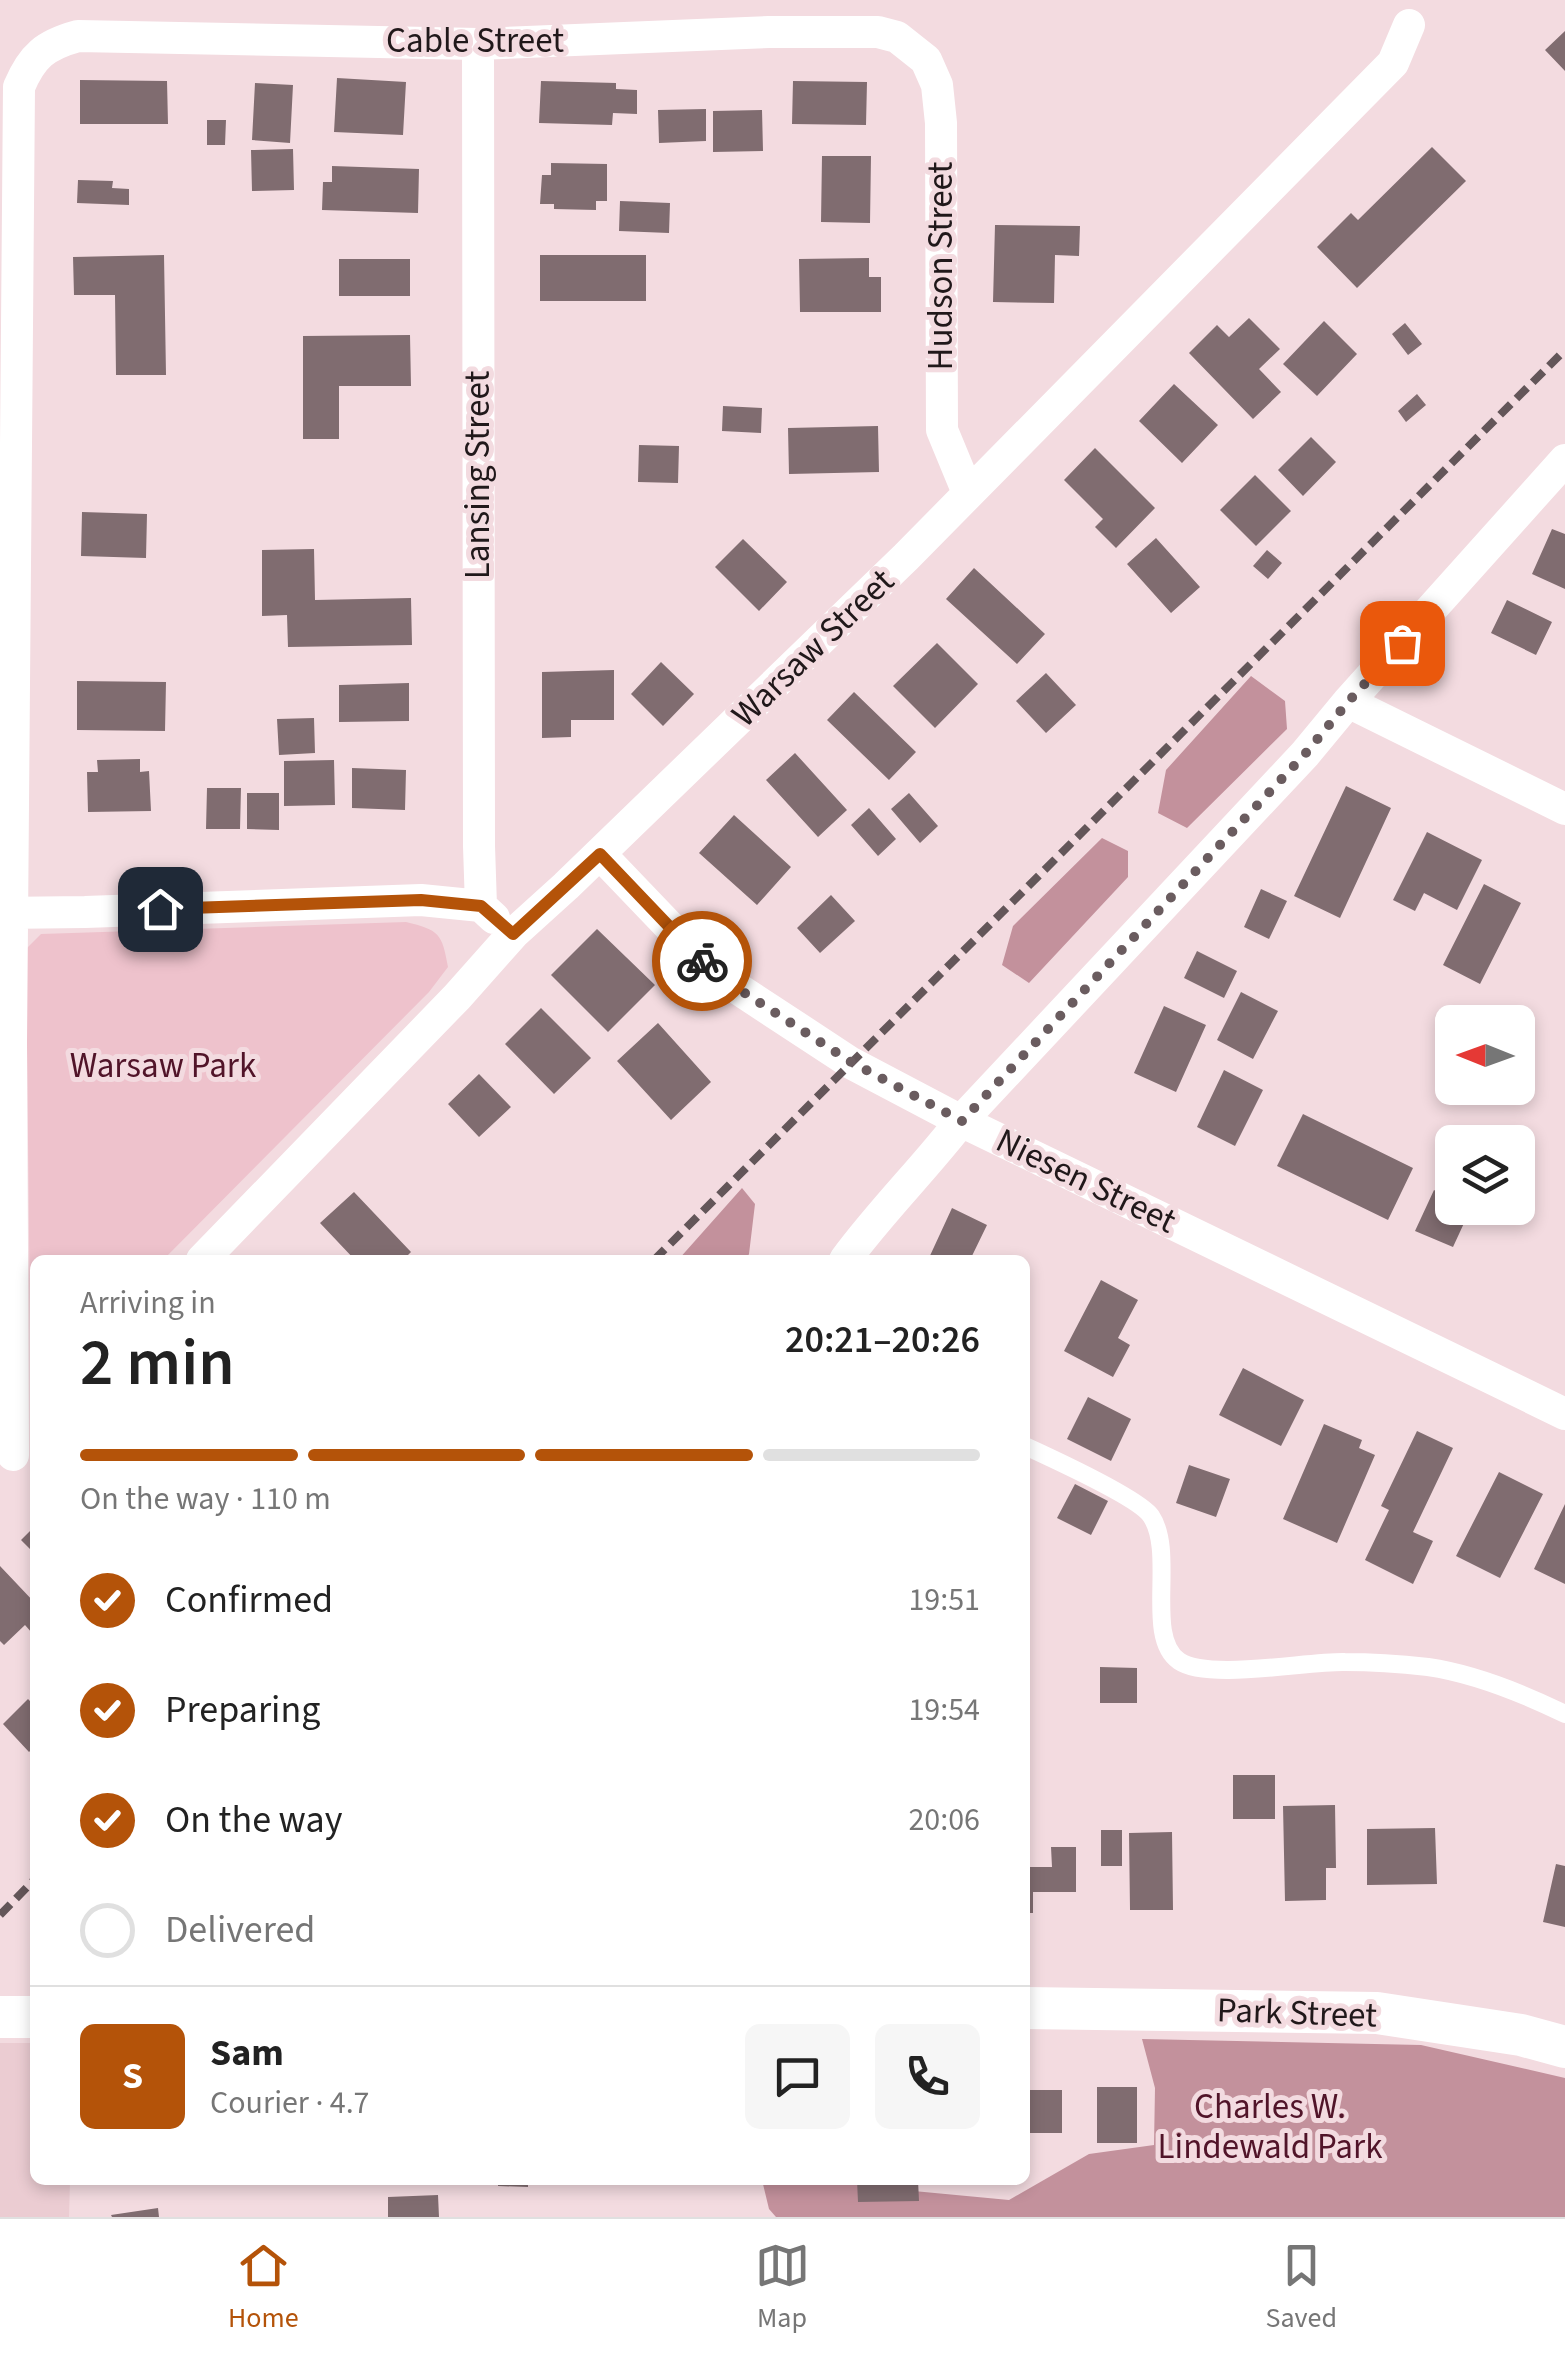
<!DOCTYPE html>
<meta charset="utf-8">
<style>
:root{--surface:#fff;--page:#f6f6f6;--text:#222;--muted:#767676;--line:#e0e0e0;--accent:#b45309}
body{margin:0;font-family:"Source Sans 3",sans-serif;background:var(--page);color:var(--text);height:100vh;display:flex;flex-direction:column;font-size:38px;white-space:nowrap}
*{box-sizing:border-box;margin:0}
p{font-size:32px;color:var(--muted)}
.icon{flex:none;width:55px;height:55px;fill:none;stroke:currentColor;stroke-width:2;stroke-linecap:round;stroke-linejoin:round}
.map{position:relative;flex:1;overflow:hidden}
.panel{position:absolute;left:30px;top:1255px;width:1000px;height:930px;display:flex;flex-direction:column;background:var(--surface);border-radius:15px;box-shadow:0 5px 15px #0003}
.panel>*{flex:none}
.needle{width:65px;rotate:271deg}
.buttons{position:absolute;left:1435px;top:1005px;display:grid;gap:20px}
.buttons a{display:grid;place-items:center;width:100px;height:100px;border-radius:15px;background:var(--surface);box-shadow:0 5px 15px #0003;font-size:50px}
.pin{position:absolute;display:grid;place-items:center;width:85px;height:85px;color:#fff;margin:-42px;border-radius:20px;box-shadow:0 5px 15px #0006}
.courier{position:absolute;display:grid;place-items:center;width:100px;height:100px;margin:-50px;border:8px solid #b45309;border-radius:50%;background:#fff;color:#222;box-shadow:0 2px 12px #0007}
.head em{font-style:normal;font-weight:600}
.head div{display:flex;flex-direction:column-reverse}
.head{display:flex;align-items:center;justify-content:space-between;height:170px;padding:0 50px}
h1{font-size:65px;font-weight:600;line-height:75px}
.bar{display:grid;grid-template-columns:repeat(4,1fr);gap:15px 10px;align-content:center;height:120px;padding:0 50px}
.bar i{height:12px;border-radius:8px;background:var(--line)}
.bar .selected{background:var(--accent)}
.bar p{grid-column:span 4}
.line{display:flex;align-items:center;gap:25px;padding:0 50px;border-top:2px solid var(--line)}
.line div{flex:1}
.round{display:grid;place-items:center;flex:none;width:105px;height:105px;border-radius:15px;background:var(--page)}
ol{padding:0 50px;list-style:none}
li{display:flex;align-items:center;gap:30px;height:110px}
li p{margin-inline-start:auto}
li .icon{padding:10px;border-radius:50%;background:var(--accent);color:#fff;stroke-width:4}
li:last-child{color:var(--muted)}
li i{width:55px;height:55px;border:5px solid var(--line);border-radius:50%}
.dock{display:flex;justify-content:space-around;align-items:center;height:140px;border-top:2px solid var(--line);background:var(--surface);font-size:28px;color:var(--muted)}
.dock a{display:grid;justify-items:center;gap:5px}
.dock .selected{color:var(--accent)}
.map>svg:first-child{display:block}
.built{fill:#ebccd2}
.green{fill:#eec2cc}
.forest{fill:#c3919c}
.building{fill:#806c70}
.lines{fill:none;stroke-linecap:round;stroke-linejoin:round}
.service{stroke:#fff;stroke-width:18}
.minor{stroke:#fff;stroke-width:32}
.tertiary{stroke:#fff;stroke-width:42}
.rail{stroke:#635659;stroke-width:8;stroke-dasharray:15 8;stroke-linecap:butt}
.done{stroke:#6a5c5f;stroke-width:10;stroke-dasharray:0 18}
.route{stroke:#b45309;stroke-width:12}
.labels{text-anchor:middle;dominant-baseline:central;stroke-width:10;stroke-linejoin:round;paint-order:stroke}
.street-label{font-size:35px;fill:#20181a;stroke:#f3dbe0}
.park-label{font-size:35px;fill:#511429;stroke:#f3dbe0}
</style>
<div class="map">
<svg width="1565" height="2217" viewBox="0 0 1565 2217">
<rect width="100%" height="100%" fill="#f3dbe0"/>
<path class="built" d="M0,2043H35V2180H70L69,2217H0Z"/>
<path class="green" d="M406,922C439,930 442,933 448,967L429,992L163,1260H35V1338L30,1329L26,949L41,934Z"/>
<path class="forest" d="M1251,676L1285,701L1287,729L1187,828L1158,813L1166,770Z
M1102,838L1128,851V877L1029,983L1002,965L1013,926Z
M742,1188L755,1204L749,1254L746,1260H678Z
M1142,2039L1421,2045L1565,2078V2217H776L769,2209L762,2180H876L903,2190L1009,2200L1089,2154L1154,2145L1155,2088Z"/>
<path class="building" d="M1565,31V71L1545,50Z
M337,78L406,82L403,135L334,132Z
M80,80L167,81L168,124H80Z
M541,81L616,83V89L637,90V114L613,113L612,125L539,123Z
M793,81L867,82L866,125L792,124Z
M255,83L293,85L290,143L252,140Z
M706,109V141L659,143L658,110Z
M762,110L763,151L713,152V111Z
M207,120H226L225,145H207Z
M1432,147L1466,181L1357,288L1317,247L1351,213L1358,220Z
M293,149L294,190L252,191L251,150Z
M822,156H871L870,223L821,222Z
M551,163L607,164V201H596V210L554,209V204H540L542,175H551Z
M332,166L419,169L418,213L322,210L323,182H332Z
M78,180L113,181L112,188L129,189V205L77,203Z
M620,201L670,203L669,233L619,231Z
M995,225L1080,226L1079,256L1055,255L1054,303L993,302Z
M164,255L166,375H116L115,295H74L73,257Z
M540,255H646V301H540Z
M869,258V277H881V312H800L799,259Z
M339,259H410V296H339Z
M1249,318L1280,349L1259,369L1281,392L1253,419L1189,353L1217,325L1229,337Z
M1324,321L1357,354L1317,396L1283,364Z
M1405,323L1422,344L1408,355L1392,334Z
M410,335L411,386H339V439H303V336Z
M1174,384L1218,425L1182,463L1139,421Z
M1417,394L1426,405L1406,422L1398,411Z
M723,406L762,408L761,433L722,431Z
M878,426L879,472L789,474L788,428Z
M1311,437L1336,462L1303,496L1278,470Z
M639,445L679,446L678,483L638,482Z
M1095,448L1155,508L1116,548L1095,527L1103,519L1064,480Z
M1255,475L1291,511L1256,546L1220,510Z
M82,512L147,514L146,558L81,556Z
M1552,529L1565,534V589L1532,574Z
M1156,538L1200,587L1171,613L1127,564Z
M743,539L787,582L759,611L715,567Z
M314,549L315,600L411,598L412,645L288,647L287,615L262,616V550Z
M1267,550L1282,563L1268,579L1253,566Z
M974,568L1045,634L1017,664L946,599Z
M1507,600L1552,622L1536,655L1491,633Z
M937,643L978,684L935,728L893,686Z
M661,662L694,694L663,726L631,694Z
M614,670V720H571V737L542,738V672Z
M1046,673L1076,705L1046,733L1016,701Z
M77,681L166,682L165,731L77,730Z
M409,683V721L339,722V685Z
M854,692L916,752L889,780L827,720Z
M314,718L315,753L279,755L277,719Z
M795,753L847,810L818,837L766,780Z
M140,759V772L149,771L151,811L88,812L87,772H98L97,760Z
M334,760L335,805L284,806V761Z
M352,768L406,770L405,810L352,808Z
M1346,786L1391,808L1340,918L1294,896Z
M207,788H241L240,829H206Z
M247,793H279V830L247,829Z
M909,793L938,826L920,843L891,809Z
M869,808L896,839L878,856L851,825Z
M734,815L791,867L757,905L699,853Z
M1427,832L1482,860L1457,910L1424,893L1415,911L1393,900Z
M1484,884L1521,903L1480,984L1443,965Z
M1261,889L1287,901L1269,939L1244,927Z
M831,895L855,921L820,953L797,928Z
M597,929L655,985L608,1032L551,975Z
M1197,951L1237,971L1224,998L1184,978Z
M1241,992L1278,1011L1253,1059L1217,1040Z
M1164,1006L1206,1025L1176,1092L1134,1073Z
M541,1008L591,1058L554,1094L505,1044Z
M658,1023L711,1082L671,1120L617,1061Z
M1224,1070L1263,1090L1235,1146L1197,1127Z
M479,1074L511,1107L479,1137L448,1104Z
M1303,1114L1413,1168L1388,1220L1277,1166Z
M1452,1169V1208H1471L1453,1247L1415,1231L1434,1190L1441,1194Z
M354,1192L411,1252L403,1260H355L320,1223Z
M952,1208L987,1225L970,1260H928Z
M1101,1280L1138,1300L1118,1338L1130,1345L1113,1377L1064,1351Z
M1243,1368L1304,1400L1281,1446L1219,1415Z
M1088,1397L1131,1419L1111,1461L1067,1439Z
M1324,1424L1362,1440L1359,1448L1375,1455L1337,1543L1283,1519Z
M1417,1431L1453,1448L1413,1532L1433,1541L1413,1584L1365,1560L1389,1510L1381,1506Z
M1189,1465L1230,1479L1216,1517L1176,1503Z
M1499,1472L1543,1494L1500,1578L1456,1556Z
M1075,1484L1108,1501L1091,1535L1057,1518Z
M1565,1504V1584L1534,1569Z
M35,1526V1554L21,1540Z
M0,1566L35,1603V1630L32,1633L25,1625L4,1645L0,1641Z
M1100,1667L1137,1668V1703H1100Z
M28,1699L35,1706V1746L29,1752L3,1724Z
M1233,1775H1275V1819H1233Z
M1335,1805L1336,1868H1326V1900L1285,1901L1283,1806Z
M1435,1828L1437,1884L1367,1885V1829Z
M1101,1830H1122V1866H1101Z
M1172,1832L1173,1910H1130L1129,1833Z
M1051,1847H1076V1892H1033V1913H1025V1867H1052Z
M1556,1864L1565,1866V1927L1543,1922Z
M1097,2087H1137V2143H1097Z
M1025,2090H1062V2133H1025Z
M498,2180H528V2187L498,2186Z
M857,2180H918L919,2201L858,2202Z
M438,2195L439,2217H388V2197Z
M158,2208L159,2217H112L111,2215Z"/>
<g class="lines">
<path class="service" d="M1025,1446C1049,1457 1139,1498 1151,1516C1176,1553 1144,1637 1179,1661C1208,1681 1307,1661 1345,1662C1372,1662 1401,1664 1428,1667C1476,1674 1522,1693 1565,1714"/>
<path class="minor" d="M478,44L479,846L481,906
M1348,702L1565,809
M600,854L714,973L851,1063L961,1121L1565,1414
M0,913L85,912L421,900L481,906L494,918
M202,1260L457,997L513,934L566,886L906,557L1393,63L1409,25
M845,1260C881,1211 924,1169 961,1121L1305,754L1348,702L1565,460
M13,1455L11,1043L19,87C32,56 45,45 78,36L478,44L769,32H878L897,37L926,60L937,85L941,123L942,430L968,493"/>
<path class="tertiary" d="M1025,2008L1377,2013L1521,2035L1565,2047
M0,2017H35"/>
<path class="rail" d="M654,1260L1565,350
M0,1915L35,1879"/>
</g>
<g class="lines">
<path class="done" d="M702,961L714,973L851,1062L962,1121L1305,754L1348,702L1402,643"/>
<path class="route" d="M160,909L421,900L481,906L513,934L600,854L702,961"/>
</g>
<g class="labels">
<g class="street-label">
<text x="475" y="41">Cable Street</text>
<text transform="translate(941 266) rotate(-90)">Hudson Street</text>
<text transform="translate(478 475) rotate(-90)">Lansing Street</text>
<text transform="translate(813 648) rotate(-44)">Warsaw Street</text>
<text transform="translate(1086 1181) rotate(26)">Niesen Street</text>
<text transform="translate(1297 2013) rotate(2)">Park Street</text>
</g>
<g class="park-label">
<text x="163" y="1066">Warsaw Park</text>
<text x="1270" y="2107">Charles W.<tspan x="1270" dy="40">Lindewald Park</tspan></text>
</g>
</g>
</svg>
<div class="buttons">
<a><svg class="needle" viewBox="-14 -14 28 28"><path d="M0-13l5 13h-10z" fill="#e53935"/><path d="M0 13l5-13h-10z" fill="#767676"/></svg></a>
<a><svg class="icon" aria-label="layers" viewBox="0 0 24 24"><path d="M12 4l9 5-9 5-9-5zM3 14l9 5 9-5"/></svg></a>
</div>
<div class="pin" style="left:1402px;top:643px;background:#ea580c"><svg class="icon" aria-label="bag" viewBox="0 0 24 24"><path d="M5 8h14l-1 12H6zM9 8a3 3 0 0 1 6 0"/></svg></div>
<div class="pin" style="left:160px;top:909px;background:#1f2937"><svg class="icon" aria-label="home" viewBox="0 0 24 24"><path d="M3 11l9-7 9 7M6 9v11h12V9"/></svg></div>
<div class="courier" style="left:702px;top:961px"><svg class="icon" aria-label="bike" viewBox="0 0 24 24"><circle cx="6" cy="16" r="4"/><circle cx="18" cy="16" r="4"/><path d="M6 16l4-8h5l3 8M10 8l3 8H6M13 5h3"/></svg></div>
<section class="panel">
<div class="head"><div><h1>2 min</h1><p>Arriving in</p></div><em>20:21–20:26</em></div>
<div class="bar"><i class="selected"></i><i class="selected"></i><i class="selected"></i><i></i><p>On the way · 110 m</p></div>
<ol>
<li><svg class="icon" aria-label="check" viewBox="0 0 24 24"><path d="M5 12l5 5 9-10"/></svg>Confirmed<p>19:51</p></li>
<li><svg class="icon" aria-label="check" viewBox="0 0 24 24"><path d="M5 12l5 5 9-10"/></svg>Preparing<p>19:54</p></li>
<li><svg class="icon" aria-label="check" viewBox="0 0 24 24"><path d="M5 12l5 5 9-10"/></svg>On the way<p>20:06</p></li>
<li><i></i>Delivered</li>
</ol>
<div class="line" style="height:180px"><b class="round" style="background:var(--accent);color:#fff">S</b><div><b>Sam</b><p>Courier · 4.7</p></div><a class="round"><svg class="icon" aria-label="chat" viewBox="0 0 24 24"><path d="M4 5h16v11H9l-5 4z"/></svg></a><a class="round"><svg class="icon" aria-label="phone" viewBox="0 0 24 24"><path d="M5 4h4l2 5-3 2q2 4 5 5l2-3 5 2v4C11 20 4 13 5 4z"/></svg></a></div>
</section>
</div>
<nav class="dock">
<a class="selected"><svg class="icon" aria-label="home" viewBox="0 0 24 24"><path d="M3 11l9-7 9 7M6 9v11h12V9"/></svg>Home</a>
<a><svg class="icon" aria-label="map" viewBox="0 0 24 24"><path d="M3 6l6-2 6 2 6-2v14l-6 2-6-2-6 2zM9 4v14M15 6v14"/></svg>Map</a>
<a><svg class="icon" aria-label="saved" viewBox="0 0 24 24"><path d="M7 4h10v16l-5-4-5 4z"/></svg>Saved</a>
</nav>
